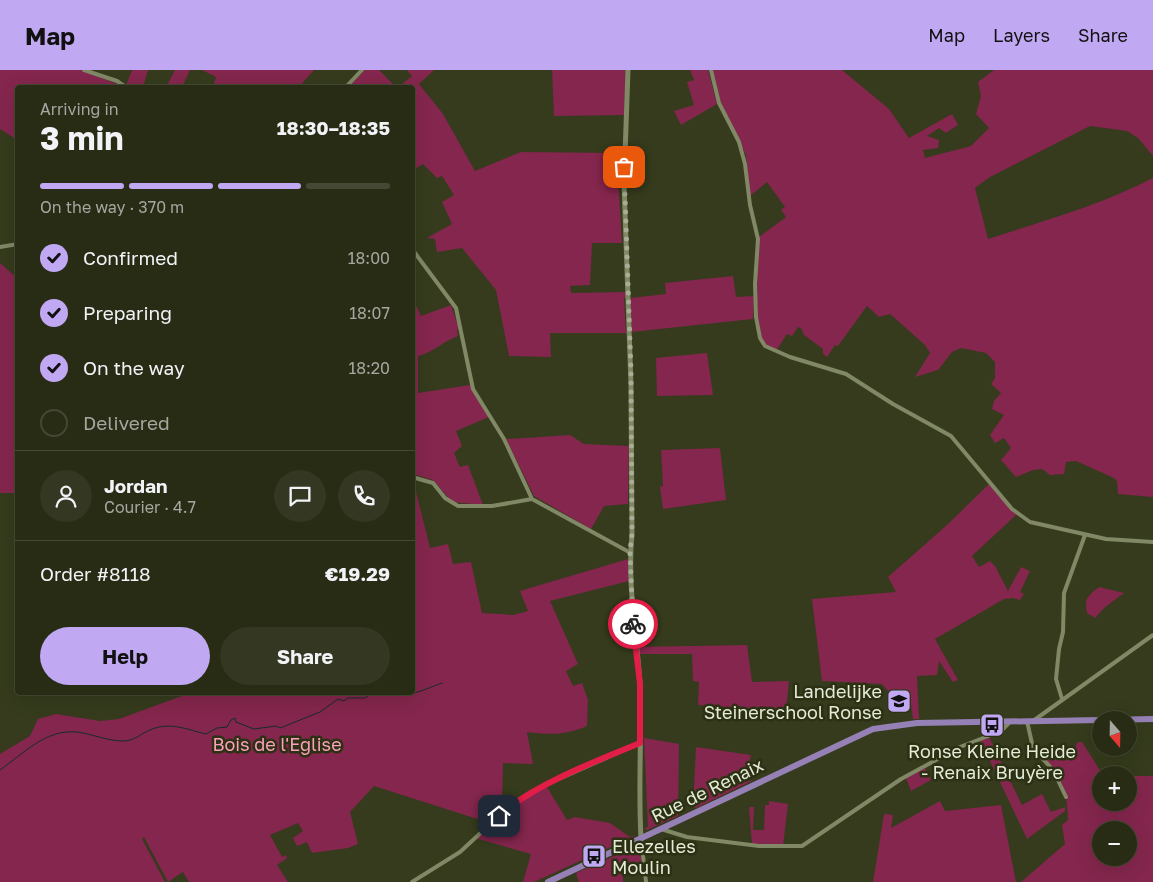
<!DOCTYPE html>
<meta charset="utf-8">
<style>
:root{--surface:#282c15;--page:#343822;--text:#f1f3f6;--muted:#a5a7a0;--line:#444834;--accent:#c0a8f3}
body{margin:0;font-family:"Golos Text",sans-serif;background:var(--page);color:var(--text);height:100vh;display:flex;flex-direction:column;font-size:19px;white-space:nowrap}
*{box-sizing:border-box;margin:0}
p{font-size:16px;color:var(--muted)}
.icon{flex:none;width:28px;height:28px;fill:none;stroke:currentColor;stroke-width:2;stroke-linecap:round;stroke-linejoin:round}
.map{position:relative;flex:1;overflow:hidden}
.sheet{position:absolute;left:15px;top:15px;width:400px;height:610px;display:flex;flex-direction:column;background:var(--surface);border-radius:5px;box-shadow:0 5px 20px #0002,0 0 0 1px var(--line)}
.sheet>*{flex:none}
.needle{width:32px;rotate:160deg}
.tools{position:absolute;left:1092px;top:641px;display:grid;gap:10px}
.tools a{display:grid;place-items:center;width:45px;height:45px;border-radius:50%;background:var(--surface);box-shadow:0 5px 20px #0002,0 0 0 1px var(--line);font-size:25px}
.pin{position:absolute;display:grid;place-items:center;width:42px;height:42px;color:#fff;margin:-21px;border-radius:10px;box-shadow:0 2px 8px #0006}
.courier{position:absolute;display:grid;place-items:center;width:50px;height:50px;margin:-25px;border:4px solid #e11d48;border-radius:50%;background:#fff;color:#222;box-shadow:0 1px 6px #0007}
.head em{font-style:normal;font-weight:700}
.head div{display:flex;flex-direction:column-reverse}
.head{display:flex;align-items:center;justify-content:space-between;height:85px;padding:0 25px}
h1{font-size:32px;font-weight:700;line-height:38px}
.bar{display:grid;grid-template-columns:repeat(4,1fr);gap:8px 5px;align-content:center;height:60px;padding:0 25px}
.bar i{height:6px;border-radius:4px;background:var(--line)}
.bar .on{background:var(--accent)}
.bar p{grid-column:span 4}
.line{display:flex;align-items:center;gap:12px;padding:0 25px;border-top:1px solid var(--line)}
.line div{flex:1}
.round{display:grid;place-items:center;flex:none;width:52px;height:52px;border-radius:26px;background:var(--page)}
ol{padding:0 25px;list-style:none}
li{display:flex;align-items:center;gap:15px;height:55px}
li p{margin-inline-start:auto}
li .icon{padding:5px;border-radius:50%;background:var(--accent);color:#111;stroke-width:4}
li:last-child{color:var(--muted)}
li i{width:28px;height:28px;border:2px solid var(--line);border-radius:50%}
.primary-button{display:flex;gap:10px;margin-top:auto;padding:10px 25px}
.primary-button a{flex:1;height:58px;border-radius:30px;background:var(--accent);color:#111;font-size:20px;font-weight:700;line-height:58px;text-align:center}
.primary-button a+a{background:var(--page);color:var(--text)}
header{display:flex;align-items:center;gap:30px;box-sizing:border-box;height:70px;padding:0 25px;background:var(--accent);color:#111}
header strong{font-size:24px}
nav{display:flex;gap:28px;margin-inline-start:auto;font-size:18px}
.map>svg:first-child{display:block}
.green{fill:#84264d;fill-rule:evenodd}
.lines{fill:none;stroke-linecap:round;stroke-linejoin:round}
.stream{stroke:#142d28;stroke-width:1}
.minor{stroke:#808866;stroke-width:4}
.tertiary{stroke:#808866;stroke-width:5}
.primary{stroke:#9581b5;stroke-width:6}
.done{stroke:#a8ad96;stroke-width:5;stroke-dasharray:0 9}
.route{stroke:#e11d48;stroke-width:6}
.labels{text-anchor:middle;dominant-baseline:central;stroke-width:5;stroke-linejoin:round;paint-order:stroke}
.poi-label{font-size:18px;fill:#e6ebd8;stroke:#2b3112;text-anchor:end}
.park-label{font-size:18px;fill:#fd9fbe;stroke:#2b3112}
.street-label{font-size:18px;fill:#e6ebd8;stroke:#2b3112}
</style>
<header>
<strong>Map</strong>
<nav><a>Map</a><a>Layers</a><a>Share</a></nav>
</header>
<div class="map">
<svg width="1153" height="812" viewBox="0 0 1153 812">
<rect width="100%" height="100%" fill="#353b1c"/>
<path class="green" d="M0,0H81L125,17L18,18L17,70L0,59Z
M132,0H148L143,17H129L126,15Z
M175,0H190L182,17H166Z
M202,0H314L298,18L291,14L289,17H213L216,7Z
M365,0H379L396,17H355L351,14Z
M407,0H434L419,14L443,44L475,101L521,82L620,83L621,106L618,107L622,173H592L590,215L570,216L571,223L627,222V227L624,228L626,262L628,263H550L551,287L509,286L496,220L462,178L437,182L435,169L427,168L452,154L442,132L454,125L442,106L437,108L423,94L413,100L412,18H397L412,6Z
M552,0H626L624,45L554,46Z
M690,0H708L717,34L681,55L674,41L694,35L687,12L694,10Z
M713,0H842L889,39L909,68L952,44L958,55L946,63L939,58L927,66L939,70L938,78L923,80L925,88L971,76L989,58L976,44L981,26L978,12L994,0H1153V86L1138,68L1127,61L1090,56L990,107L975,118L988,169C1043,151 1101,135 1153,108V427L1118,424L1117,411L1114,408L1076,391L1066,392L1064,404L1050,405L1042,399L1033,400L1016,407L1001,390L1011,378L1004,368L995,373L990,365L1004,345L992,339L994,331L1001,323L991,314L995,308V292L986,283L961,278L952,282L938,300L915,307L930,283L925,275L890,244L879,247L867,236L838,276L835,275L827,287L823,284V279L804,265L801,258L798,257L792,266L787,264L776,281C773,279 769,277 766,275C750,260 758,189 759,167L786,147L781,140L785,137L767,112L750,126L746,85L720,30Z
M0,193L17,208V423H0Z
M733,206L736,227L754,226L753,249L631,262L630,228L666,224L665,213Z
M412,227L421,246L451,235L459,259H457L458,266C443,271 434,282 418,286V323L470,315L489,347L456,361L462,376L454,383L460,397L468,395L483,435L452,432L433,410L413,404Z
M707,283L713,325L657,326L656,288Z
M570,365L584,374L629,376L628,434L604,436L591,459L534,426L506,369Z
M720,378L726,430L663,439L660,417L663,416L661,380Z
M413,409L430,478L448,474L453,494L471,492L482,543L513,545L528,541L520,521L628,489L629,511L550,531L578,594L566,601L573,616L582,613L588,630L587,656C567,665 548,665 527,662L533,694L503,693L502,732L511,734L490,753L374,716L350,742L358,774L348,778L312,783L307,772L297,776L293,768L303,761L298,753L270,765L282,787L286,785L287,788L277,795L288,812H189L183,802L168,812L144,767L142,769L165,812H0V684L30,666L38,649L56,644L100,651L119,649L190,623L412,622Z
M990,413L1016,445L972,486L979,497L990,491L995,496L1008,521L1021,497L1030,501L1020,522L1024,524L1020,530L1013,528L1004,529L935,569L958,610L953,612L939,591L937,605L917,606L919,649H913L910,627L894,628L882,614L822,611L812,529L896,522L888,507L947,455Z
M1099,517L1124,523L1104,538L1095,548L1089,544L1088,545C1083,531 1087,526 1099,517Z
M747,575L752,612L789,611L786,641L698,635L699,612L693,611L692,584H638L637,577Z
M989,667L1022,735L1042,724L1051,742L1065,737V741L1027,769L980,670Z
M644,668L679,674L678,746L647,760L644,758L648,757Z
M1078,672H1082L1103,705L1101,732H1129V706H1153V812H1021L1065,774L1062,755L1068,750C1067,719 1062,705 1039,682C1056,679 1051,678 1069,682L1073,680ZM1101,760H1129V788H1101Z
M696,677L751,685C748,694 750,704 744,712L754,710L696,738L693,736Z
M925,698L931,710L911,721L906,708Z
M547,717L567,750L575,747L610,753L630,767L637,765L534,812H523L531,784L475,768L511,736Z
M769,731L788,734L783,776L752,774L749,737H754L753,760H764L765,735H769Z
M940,731L945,741L1001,735L1016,812H873L884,744L893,745L891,758Z
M635,775L640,777L643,803L623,806V812H579L576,803L630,779Z"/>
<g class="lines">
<path class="stream" d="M395,622C411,628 427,618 442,613
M0,700C24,683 46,659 77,662C92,664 108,671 123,671C135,671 140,664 150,660C170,651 188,660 206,664L217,658L227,657L231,650L235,648L236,652L254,659L276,656L280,658L320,642L338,629L344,631L348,628H365L373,622"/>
<path class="minor" d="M84,0L117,11L127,18
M711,0L719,33L739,72L745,94L750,135L758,169L755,214L756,247L760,268L765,276L790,287L846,304L893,334L951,366L1012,439L1030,452L1106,469L1153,472
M345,18L362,0
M0,177L18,174
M412,179L456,238L473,319L504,369L532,429L629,482
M412,407L433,413L445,428L458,436H492L532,429
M1062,629L1056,609L1059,579L1063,562L1064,523L1085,465
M1027,651L1033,678L1053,700L1066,727
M1033,651L1153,565
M661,759L687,767L759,776H802L901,709L960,677L1001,661L1010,652
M641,768L646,812
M412,812L460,782L512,734L543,716L640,673"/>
<path class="tertiary" d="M628,0L624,113L631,315L632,464C627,515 637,564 640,615C642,666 638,717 641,768"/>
<path class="primary" d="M1104,650L1153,649
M548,812L873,659L917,653L1101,650"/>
</g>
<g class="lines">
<path class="done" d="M624,97L631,302L632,464L630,482L633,554"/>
<path class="route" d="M499,746C531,716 598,690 640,673V614L633,554"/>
</g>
<defs>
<g id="school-square" transform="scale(1.25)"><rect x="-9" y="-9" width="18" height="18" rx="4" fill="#c0a8f3" stroke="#2b3112"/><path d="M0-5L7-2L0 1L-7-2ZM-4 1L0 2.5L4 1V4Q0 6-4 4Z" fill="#111"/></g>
<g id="bus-square" transform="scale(1.25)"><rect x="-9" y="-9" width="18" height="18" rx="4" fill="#c0a8f3" stroke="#2b3112"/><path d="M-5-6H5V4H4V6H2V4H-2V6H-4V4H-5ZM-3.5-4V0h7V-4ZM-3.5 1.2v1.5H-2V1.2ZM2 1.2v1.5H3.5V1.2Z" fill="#111"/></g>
</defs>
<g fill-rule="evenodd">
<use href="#school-square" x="899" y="631"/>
<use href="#bus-square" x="992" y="655"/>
<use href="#bus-square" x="594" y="786"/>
</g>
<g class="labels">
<g class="poi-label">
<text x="882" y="621">Landelijke<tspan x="882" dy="21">Steinerschool Ronse</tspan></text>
<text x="992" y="681" text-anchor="middle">Ronse Kleine Heide<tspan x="992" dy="21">- Renaix Bruyère</tspan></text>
<text x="612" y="776" text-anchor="start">Ellezelles<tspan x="612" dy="21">Moulin</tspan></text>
</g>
<g class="park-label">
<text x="277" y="674">Bois de l'Eglise</text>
</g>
<g class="street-label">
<text transform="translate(707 720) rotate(-26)">Rue de Renaix</text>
</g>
</g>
</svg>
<div class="tools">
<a><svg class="needle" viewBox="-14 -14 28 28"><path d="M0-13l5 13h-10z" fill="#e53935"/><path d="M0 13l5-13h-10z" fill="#a5a7a0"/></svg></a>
<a>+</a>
<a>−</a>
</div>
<div class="pin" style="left:624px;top:97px;background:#ea580c"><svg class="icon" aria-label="bag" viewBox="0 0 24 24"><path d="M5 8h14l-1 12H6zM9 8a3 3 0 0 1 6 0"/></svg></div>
<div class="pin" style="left:499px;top:746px;background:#1f2937"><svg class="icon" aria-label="home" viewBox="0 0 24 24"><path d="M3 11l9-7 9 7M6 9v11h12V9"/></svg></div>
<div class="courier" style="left:633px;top:554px"><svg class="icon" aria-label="bike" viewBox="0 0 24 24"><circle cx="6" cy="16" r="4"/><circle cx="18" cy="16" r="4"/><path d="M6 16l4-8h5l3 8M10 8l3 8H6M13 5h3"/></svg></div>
<section class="sheet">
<div class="head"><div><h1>3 min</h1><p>Arriving in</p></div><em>18:30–18:35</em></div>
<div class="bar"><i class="on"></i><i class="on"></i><i class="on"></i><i></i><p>On the way · 370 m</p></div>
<ol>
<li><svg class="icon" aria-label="check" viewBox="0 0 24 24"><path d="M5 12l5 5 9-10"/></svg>Confirmed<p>18:00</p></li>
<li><svg class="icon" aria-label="check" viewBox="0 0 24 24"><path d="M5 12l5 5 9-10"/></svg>Preparing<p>18:07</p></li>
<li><svg class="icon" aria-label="check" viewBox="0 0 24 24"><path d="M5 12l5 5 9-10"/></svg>On the way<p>18:20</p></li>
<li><i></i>Delivered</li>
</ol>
<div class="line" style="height:90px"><a class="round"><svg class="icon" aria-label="person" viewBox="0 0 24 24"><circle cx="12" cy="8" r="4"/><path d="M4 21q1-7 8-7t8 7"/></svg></a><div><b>Jordan</b><p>Courier · 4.7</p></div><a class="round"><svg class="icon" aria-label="chat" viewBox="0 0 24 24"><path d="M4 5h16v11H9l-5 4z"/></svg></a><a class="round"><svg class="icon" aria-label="phone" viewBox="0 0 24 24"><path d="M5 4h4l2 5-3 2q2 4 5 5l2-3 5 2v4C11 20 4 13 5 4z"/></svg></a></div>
<div class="line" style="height:65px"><div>Order #8118</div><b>€19.29</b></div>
<div class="primary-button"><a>Help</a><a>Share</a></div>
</section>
</div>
